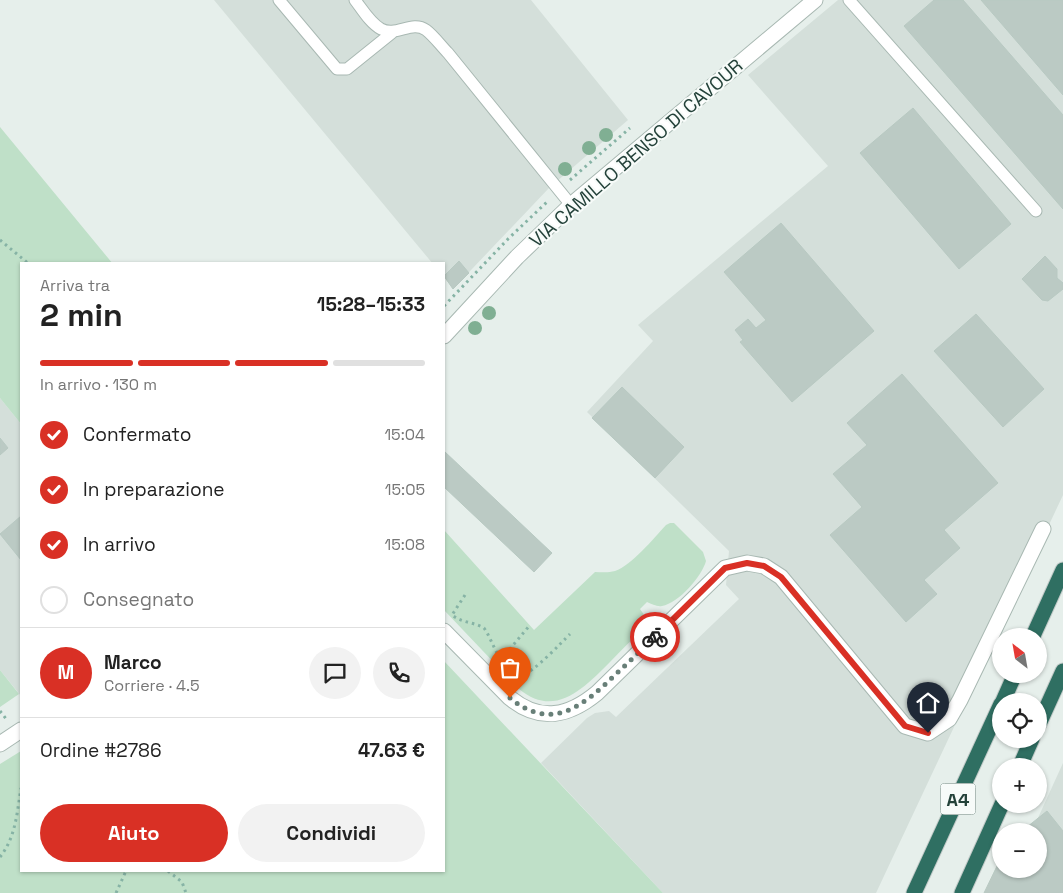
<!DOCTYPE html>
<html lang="it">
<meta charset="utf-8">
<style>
:root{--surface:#fff;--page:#f2f2f2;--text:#222;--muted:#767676;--line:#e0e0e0;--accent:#d93025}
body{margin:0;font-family:"Space Grotesk",sans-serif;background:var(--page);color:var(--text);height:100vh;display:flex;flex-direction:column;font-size:19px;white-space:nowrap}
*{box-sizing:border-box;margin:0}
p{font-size:16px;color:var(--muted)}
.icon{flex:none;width:28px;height:28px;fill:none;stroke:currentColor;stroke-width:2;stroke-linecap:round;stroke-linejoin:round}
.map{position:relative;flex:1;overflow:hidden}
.sheet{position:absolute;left:20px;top:262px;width:425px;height:610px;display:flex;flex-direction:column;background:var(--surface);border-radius:0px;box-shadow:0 1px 4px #0004}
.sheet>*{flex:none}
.needle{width:32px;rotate:329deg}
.tools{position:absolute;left:992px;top:628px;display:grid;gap:10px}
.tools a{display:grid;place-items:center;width:55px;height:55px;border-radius:50%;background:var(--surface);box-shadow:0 1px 4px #0004;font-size:25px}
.pin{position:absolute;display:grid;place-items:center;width:42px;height:42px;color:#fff;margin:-51px -21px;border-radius:50% 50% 50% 0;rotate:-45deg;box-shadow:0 0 5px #0007}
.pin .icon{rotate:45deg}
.courier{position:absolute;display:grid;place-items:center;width:50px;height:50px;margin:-25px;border:4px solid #d93025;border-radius:50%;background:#fff;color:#222;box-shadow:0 1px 6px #0007}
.summary em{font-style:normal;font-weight:700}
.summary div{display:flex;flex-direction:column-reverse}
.summary{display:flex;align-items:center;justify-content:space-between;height:85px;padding:0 20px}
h1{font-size:32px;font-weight:700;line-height:38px}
.bar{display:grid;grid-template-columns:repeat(4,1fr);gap:8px 5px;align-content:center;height:60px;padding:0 20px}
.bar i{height:6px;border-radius:4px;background:var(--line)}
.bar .on{background:var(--accent)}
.bar p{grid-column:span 4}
.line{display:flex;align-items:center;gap:12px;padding:0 20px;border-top:1px solid var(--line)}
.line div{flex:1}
.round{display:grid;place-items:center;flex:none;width:52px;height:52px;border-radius:26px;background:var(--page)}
ol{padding:0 20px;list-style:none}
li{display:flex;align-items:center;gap:15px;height:55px}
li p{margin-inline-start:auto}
li .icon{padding:5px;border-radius:50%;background:var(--accent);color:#fff;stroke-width:4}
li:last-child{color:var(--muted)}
li i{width:28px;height:28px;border:2px solid var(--line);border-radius:50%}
.cta{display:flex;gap:10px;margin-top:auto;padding:10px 20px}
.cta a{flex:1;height:58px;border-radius:30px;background:var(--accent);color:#fff;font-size:20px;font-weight:700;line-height:58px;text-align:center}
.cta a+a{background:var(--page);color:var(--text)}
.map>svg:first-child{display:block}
.built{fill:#d4dfda}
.green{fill:#bfe0c8}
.building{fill:#bbcac4;stroke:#b8c9c2}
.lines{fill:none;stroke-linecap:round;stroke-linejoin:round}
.service-casing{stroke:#a8b8b2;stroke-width:13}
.minor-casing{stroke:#a8b8b2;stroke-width:17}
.motorway-casing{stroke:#c2cac8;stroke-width:17}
.path{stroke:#86b3a5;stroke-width:3;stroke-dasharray:2.5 4;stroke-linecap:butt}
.service{stroke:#fff;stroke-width:11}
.minor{stroke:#fff;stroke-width:15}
.motorway{stroke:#2f6f62;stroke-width:15}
.tree{fill:#80af93}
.done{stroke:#687f78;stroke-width:5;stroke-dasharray:0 9}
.route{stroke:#d93025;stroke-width:6}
.labels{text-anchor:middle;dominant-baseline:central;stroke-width:4;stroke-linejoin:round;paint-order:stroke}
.shield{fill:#f7fbf9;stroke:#637a73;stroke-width:1}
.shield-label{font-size:18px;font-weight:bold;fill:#24423a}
.street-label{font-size:19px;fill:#24423a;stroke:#f7fbf9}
</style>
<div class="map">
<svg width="1063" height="893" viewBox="0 0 1063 893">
<rect width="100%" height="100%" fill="#e6efeb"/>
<path class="built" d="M214,0H531L628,120L549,188L453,289L444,277V264H433Z
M838,0H1063V495L876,893H663L541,763L587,718L595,713L609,711L616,717L739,599L726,585L729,551L587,412L653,341L638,325L828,166L748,75Z
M0,398L21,424V696L0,670Z
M1063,763V893H1003L1014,869H1039V831H1032Z"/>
<path class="green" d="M0,127L113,264H21V424L0,398Z
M670,523H674L703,552L706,561C702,576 679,603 662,606C657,607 652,604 647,602L640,609L647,619L648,624C635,637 622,649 610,662C584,688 555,719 519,689L444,610V530L534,630L595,572C601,572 608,573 615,571C632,565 653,539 666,525Z
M444,661L663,893H0V764L21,751V871H444Z
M0,670L19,694L0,707Z"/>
<path class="building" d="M934,0H963L1063,115V209L904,26Z
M981,0H1063V95Z
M913,108L1011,224L959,269L860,153Z
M781,223L874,331L792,402L740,342L743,340L735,330L748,319L756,328L766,320L724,272Z
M1045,256L1057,269V278L1063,283V289L1048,301L1042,300L1022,279Z
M459,261L469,273L453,289L444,276Z
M976,314L1044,389L1003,427L934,351Z
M902,374L998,483L944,530L960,548L924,580L937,594L906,622L830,535L862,507L833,474L867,445L847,423Z
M622,387L684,447L655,478L592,418Z
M0,438L8,448L0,455Z
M444,451L552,553L534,572L444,487Z
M21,516V560L0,534Z
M1047,811L1063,831V893H984L999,862L1001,865V869H1039V831H1022Z"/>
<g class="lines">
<g class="service-casing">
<path id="service" d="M279,0L337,69H347L393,32
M355,0C362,9 370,23 381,29C396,37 412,20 426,30C433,35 442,47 448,53L571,205
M849,0L1036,211"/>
</g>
<g class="minor-casing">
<path id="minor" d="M444,336L517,257L571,205L815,0
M444,631L510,698C541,723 569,716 597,693L725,568L747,563L764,566L781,577L905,726L928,733L949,719L960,700L1043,529
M0,744L21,730"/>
</g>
<g class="motorway-casing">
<path id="motorway" d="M1033,636L1063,570
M1003,701L1015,674
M1039,724L1063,671
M1020,766L1032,739
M914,893L1001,704
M962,893L1002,804"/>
</g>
<path class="path" d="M570,180L630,128
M0,240L29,264
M444,306L508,239L549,200
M465,595L452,615C462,623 474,622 484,628C491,638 494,650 501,659C505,665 514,675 523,674C532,674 562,642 570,634
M500,658L509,650L530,625
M0,711L7,720
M0,857C16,837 17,812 21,788
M168,871L182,882L186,893
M116,893L126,871"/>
<use href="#service" class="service"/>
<use href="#minor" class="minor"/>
<use href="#motorway" class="motorway"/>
</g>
<g class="tree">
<circle cx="606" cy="135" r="7"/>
<circle cx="589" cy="148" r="7"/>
<circle cx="565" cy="169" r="7"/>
<circle cx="489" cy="313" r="7"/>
<circle cx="475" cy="328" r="7"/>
</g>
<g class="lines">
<path class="done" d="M510,698C552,733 584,705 616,674C629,662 642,649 655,637"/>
<path class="route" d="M655,637L725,568L747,563L764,566L781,577L905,726L928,733"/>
</g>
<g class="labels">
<rect class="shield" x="940.5" y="783.5" width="35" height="31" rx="4"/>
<g class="shield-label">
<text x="958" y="799">A4</text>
</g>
<g class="street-label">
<text transform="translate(636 153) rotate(-41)">VIA CAMILLO BENSO DI CAVOUR</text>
</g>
</g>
</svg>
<div class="tools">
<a><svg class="needle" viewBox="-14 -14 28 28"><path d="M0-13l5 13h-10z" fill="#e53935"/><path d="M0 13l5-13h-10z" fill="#767676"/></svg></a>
<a><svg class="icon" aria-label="locate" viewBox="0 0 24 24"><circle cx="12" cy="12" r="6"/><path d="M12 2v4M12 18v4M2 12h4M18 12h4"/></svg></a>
<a>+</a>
<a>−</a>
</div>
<div class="pin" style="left:510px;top:698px;background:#ea580c"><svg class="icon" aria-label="bag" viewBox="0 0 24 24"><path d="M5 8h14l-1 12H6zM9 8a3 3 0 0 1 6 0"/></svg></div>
<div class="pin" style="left:928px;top:733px;background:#1f2937"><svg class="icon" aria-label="home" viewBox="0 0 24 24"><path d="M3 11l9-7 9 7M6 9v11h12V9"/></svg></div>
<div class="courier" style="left:655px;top:637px"><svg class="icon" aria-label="bike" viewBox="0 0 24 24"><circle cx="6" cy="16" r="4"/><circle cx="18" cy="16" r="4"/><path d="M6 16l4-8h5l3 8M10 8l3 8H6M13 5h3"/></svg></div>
<section class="sheet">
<div class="summary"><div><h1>2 min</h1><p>Arriva tra</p></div><em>15:28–15:33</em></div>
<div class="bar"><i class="on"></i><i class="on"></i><i class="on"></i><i></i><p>In arrivo · 130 m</p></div>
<ol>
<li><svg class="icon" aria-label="check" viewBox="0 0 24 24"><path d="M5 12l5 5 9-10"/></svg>Confermato<p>15:04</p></li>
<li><svg class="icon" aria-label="check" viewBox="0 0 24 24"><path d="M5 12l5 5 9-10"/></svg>In preparazione<p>15:05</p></li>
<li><svg class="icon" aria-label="check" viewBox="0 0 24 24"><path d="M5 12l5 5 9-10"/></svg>In arrivo<p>15:08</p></li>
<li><i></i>Consegnato</li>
</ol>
<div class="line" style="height:90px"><b class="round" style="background:var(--accent);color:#fff">M</b><div><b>Marco</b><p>Corriere · 4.5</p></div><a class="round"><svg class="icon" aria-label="chat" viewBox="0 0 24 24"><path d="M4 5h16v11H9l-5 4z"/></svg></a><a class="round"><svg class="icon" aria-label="phone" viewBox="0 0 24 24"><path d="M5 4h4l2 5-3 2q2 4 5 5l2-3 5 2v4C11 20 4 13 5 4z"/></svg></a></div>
<div class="line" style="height:65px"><div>Ordine #2786</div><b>47.63 €</b></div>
<div class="cta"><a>Aiuto</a><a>Condividi</a></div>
</section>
</div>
